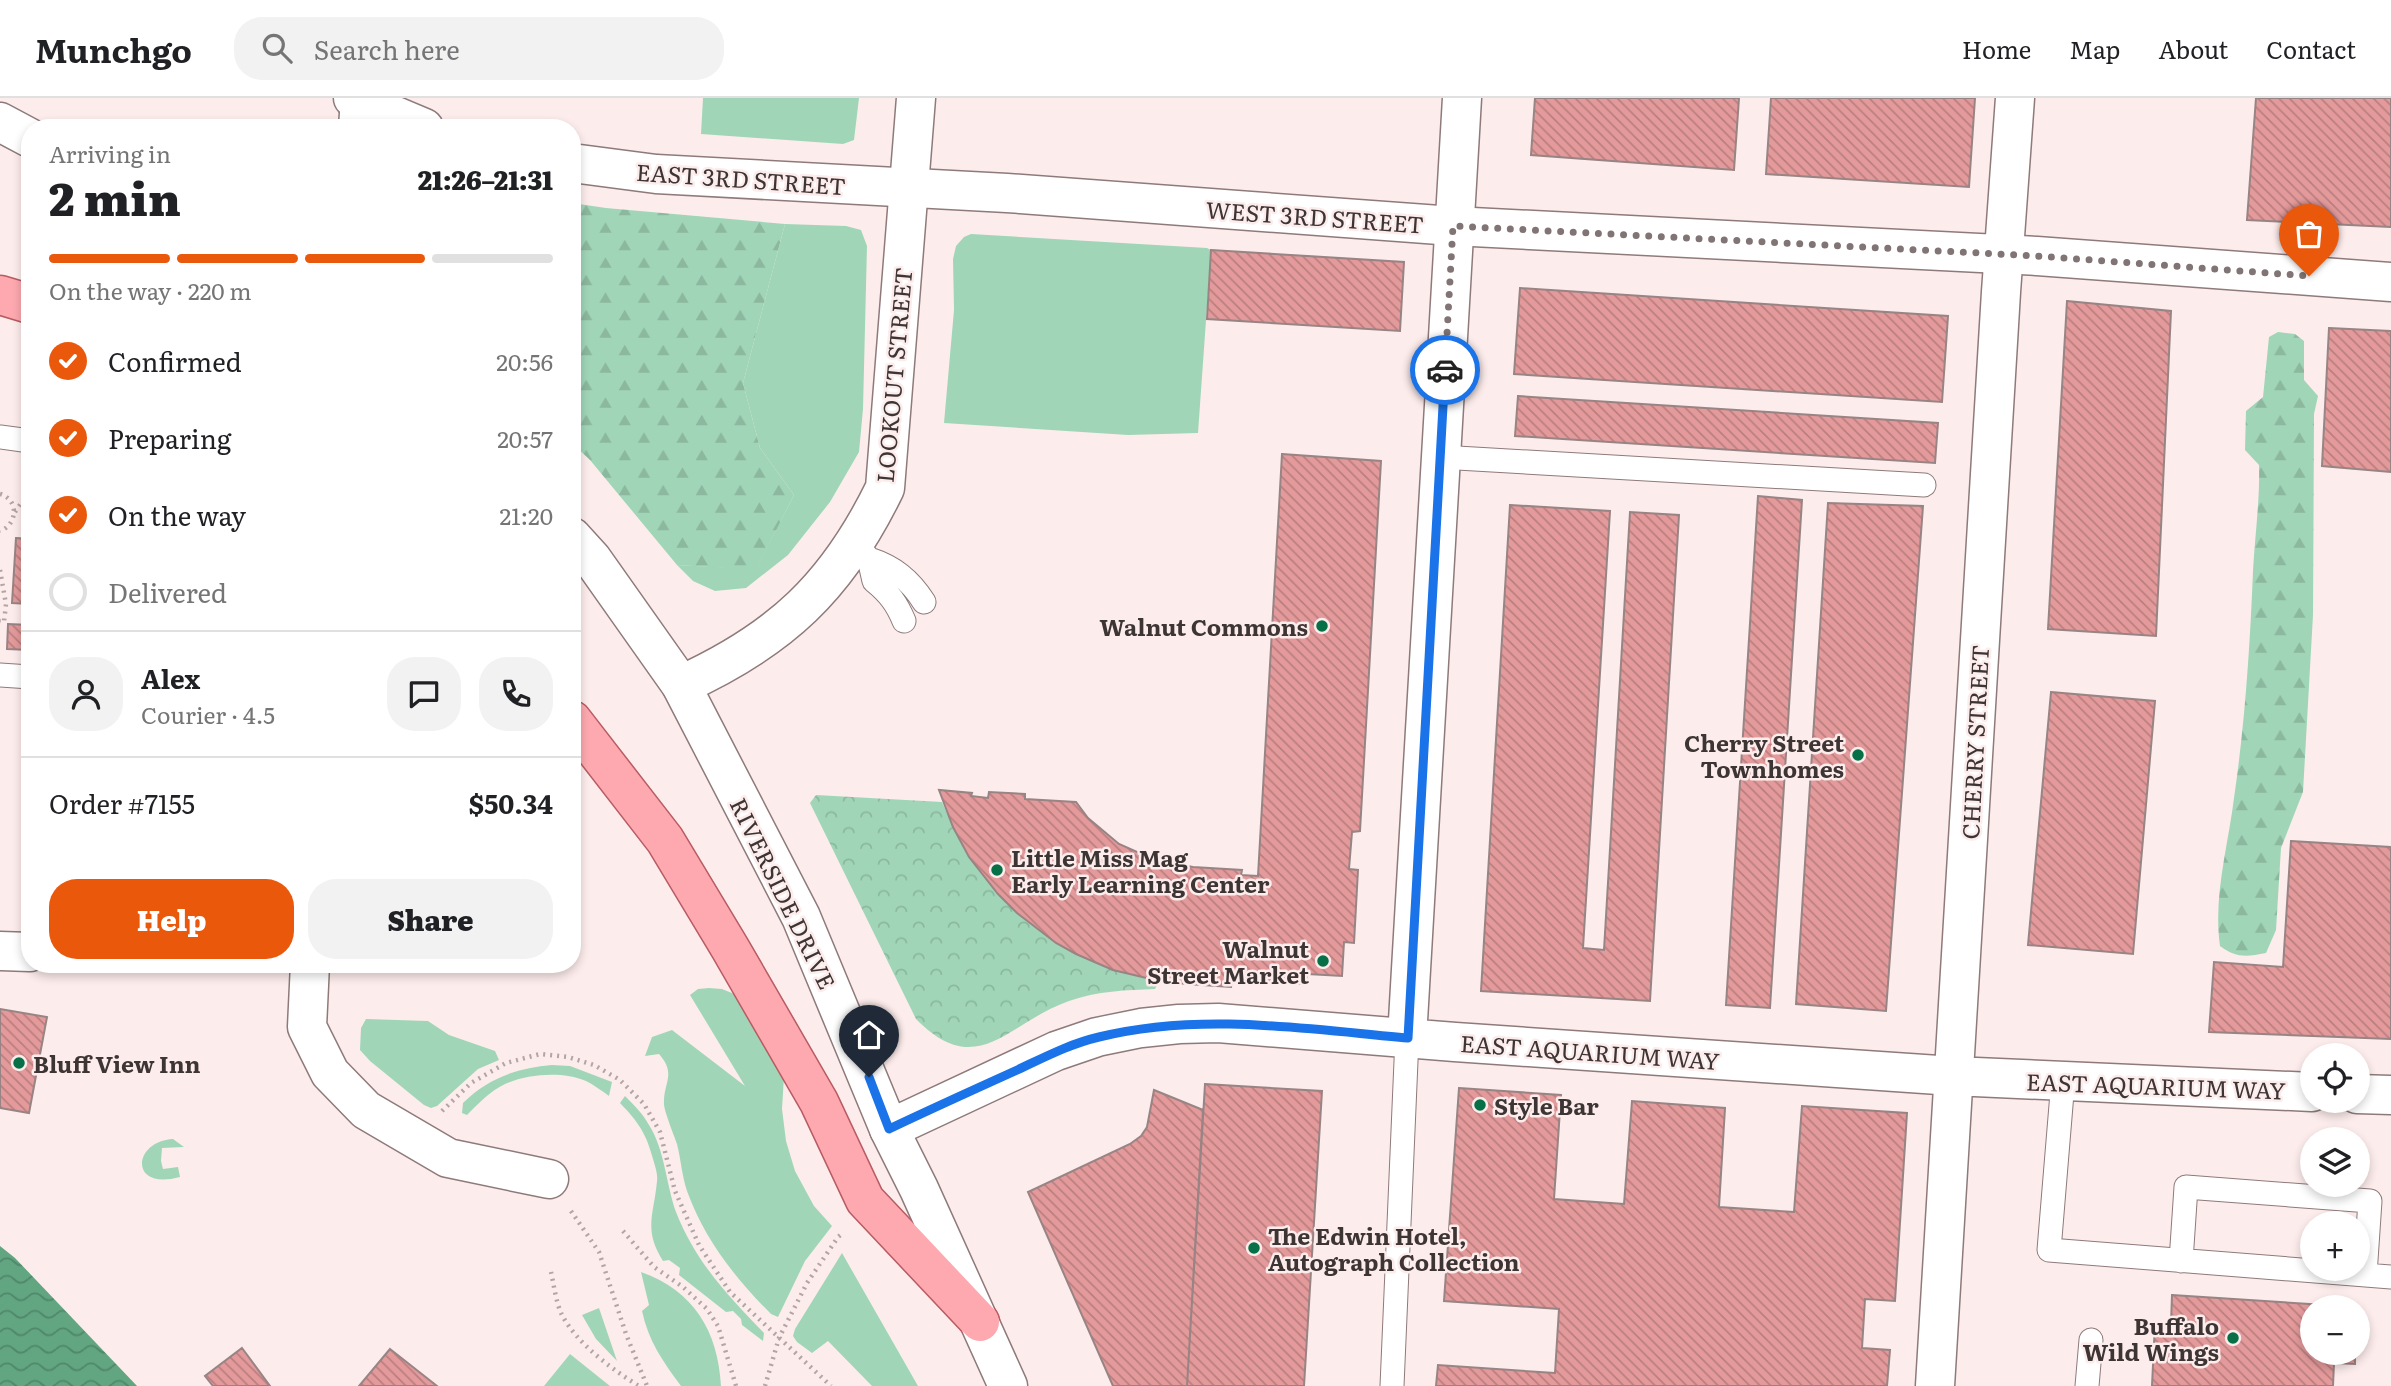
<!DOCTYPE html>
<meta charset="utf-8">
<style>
:root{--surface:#fff;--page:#f2f2f2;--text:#202124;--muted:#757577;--line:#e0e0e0;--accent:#ea580c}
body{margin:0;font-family:Literata,serif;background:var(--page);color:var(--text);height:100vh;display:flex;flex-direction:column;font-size:26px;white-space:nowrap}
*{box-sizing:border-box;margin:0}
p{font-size:23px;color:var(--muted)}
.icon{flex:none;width:38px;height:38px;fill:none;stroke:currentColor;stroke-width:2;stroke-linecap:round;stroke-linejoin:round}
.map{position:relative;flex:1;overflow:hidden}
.drawer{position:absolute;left:21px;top:21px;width:560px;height:854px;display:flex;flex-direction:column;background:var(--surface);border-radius:28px;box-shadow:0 4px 10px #0003}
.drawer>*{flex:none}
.fabs{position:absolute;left:2300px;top:945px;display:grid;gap:14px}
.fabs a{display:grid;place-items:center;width:70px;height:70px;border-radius:50%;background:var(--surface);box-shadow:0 4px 10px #0003;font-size:35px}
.pin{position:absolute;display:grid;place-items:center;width:60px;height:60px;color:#fff;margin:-72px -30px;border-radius:50% 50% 50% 0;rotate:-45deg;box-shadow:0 0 7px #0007}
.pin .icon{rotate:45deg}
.courier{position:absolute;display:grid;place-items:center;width:70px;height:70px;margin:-35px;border:5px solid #1a73e8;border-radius:50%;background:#fff;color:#222;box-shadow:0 2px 9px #0007}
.overview em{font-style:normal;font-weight:800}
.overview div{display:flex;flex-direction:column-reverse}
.overview{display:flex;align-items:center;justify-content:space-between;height:119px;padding:0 28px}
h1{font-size:46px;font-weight:800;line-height:52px}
.bar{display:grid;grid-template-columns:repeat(4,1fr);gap:10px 7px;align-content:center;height:84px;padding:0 28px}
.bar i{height:9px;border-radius:5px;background:var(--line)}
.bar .selected{background:var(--accent)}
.bar p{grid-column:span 4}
.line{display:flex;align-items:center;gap:18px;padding:0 28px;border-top:2px solid var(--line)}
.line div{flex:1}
.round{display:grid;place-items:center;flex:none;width:74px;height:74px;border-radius:28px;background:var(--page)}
ol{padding:0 28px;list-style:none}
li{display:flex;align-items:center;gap:21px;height:77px}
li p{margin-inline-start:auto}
li .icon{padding:7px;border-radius:50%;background:var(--accent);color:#fff;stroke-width:4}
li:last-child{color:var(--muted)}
li i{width:38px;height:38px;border:4px solid var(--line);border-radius:50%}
.cta{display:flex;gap:14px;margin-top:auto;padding:14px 28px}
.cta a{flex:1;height:80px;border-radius:28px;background:var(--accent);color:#fff;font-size:28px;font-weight:800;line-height:80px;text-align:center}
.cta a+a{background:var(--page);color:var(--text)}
header{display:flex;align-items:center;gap:42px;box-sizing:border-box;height:98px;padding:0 35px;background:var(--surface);border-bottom:2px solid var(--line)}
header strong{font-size:33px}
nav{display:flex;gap:38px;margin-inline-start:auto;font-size:24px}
.search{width:490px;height:63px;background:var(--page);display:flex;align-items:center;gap:18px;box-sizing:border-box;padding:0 24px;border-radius:28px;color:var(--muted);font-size:26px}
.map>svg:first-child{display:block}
.grass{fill:#a0d6b7}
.forest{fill:url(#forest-firs)}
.park{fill:url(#park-crowns)}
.water{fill:url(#water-waves)}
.building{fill:url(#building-back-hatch);stroke:#988484;stroke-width:2}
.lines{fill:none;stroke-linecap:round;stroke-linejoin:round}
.lane-casing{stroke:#8e7a7a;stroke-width:25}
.street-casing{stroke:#8e7a7a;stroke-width:41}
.secondary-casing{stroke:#8e7a7a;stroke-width:41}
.primary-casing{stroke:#b85b62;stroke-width:41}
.path{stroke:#b3a5a5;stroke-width:4.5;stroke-dasharray:2 5;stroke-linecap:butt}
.lane{stroke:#fff;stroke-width:23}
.street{stroke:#fff;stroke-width:38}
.secondary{stroke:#fff;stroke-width:38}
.primary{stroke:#fda9af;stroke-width:38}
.done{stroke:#807474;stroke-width:7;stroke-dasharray:0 12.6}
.route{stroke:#1a73e8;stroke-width:9}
.poi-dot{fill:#087047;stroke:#fdecec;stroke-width:2.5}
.labels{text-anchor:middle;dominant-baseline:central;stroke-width:5;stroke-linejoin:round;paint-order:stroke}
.street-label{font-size:23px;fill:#3d3434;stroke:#fdecec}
.poi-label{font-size:23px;font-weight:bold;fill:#3d3434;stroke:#fdecec;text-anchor:end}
</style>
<header>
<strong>Munchgo</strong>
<div class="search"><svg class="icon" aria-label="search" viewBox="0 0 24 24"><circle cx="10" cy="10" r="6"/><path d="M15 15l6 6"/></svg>Search here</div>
<nav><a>Home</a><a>Map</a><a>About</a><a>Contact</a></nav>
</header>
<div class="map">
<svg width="2391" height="1288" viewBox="0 0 2391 1288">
<defs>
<pattern id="forest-firs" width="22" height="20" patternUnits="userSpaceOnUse" patternTransform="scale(1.75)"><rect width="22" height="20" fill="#a0d6b7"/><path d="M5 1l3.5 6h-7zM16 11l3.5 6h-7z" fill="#8bb89e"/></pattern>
<pattern id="park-crowns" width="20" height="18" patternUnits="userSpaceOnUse" patternTransform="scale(1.75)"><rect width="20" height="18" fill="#a0d6b7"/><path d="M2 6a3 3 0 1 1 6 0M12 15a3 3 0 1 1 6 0" fill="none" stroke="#8bb89e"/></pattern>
<pattern id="water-waves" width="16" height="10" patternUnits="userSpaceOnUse" patternTransform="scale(1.75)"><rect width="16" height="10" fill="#61a581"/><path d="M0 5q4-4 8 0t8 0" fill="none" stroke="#51876a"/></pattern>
<pattern id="building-back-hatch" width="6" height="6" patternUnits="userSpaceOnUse" patternTransform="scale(1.75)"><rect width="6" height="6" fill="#e49a9b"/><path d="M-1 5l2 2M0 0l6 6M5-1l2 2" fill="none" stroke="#ba7e7f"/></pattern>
</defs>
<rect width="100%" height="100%" fill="#fdecec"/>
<path class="grass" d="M703,0H859L854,42L843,46L701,36Z
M785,126L846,128L861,132L867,148L863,311L859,354L830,404L788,457L746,490L715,493L693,483L677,467L756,471L794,397L760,350L743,285Z
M971,136L1207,150L1211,152L1198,335L1128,337L944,325L954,212L953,161L956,148L964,139Z
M709,890L722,891L739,898L784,978L782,1011L786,1043L795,1073L814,1108L832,1128L805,1163L778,1219L771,1216C735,1180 705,1142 687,1093C682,1078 681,1062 677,1046C674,1037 664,1013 664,1006C663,985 677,976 659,956L645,958L652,939L672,932L745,988L690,897L698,891Z
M366,921L428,923L449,937L495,953L499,962L478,971L437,1008L431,1010L424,1007L370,963L360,952L361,930Z
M552,967L570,968L612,984L609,998C602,993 594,987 586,983C562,973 528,976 505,986C490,993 478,1006 467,1017L462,1015L463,1005C488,980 517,970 552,967Z
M625,998C634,1007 643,1016 649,1027C665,1052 666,1086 676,1114C695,1163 728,1198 764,1235L763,1243L742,1227L741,1221L733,1213L726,1214L679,1177L680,1170L669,1162L663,1163C643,1131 654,1117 657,1083C658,1076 655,1068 653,1061C646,1035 639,1025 620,1005Z
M173,1041L184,1049L162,1050L161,1063L163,1071L178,1069L180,1079C128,1093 133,1043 173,1041Z
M842,1155L918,1288H872L828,1243L812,1255L797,1244L793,1238L795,1231Z
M641,1174C694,1193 718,1233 721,1288H681C663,1264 648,1242 642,1213L649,1207Z
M599,1210L617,1263L596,1241L582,1217Z
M570,1256L610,1288H544Z"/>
<path class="forest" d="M572,105L606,110L785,126L743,285L760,350L794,397L756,472L677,467L590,362L572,345Z
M2278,234L2295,236L2304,243V282L2318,298L2314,316L2313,517L2303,694L2281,750L2276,832L2266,855C2246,859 2236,860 2220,848C2213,798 2228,749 2234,700C2245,625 2250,548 2253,473C2255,437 2260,402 2259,367L2245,352L2246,313L2263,299L2269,239Z"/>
<path class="park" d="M816,697L942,704C984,803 1053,862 1159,883L1155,891C1127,892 1097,893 1069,903C1008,924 978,984 916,921L810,705Z"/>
<path class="water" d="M0,1148L15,1160L137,1288H0Z"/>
<path class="building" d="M1535,0H1739L1734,72L1531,57Z
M1771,0H1975L1969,89L1766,76Z
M2256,0H2391V129L2247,122Z
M1211,152L1404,164L1400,233L1207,221Z
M1520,190L1948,218L1942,304L1514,276Z
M2067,203L2171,213L2156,538L2048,531Z
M2329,230L2391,233V374L2322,368Z
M1518,298L1938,325L1935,365L1515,338Z
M1282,356L1381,363L1360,733L1352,734L1349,771L1358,772L1354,845L1344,844L1342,878L1307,876L1306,886L1232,881L1231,889L1187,886L1159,883L1113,872L1076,856L1056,845L1017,815L998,796L969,759L953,729L939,692L972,695L971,698L988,700L989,694L1025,696V701L1076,704L1088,720L1119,746L1155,762L1193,769L1242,772L1241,777L1258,778Z
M1758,398L1802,402L1770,910L1726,907Z
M1828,405L1923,408L1886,913L1796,906Z
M1510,407L1610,413L1583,850L1604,852L1630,414L1679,417L1650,903L1481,893Z
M16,440L30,441V506L12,505Z
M8,526L30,527V552L7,551Z
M2051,594L2155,603L2133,856L2028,847Z
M2291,743L2391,749V941L2209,934L2214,864L2283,869Z
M0,911L47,919L29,1015L0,1010Z
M1205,986L1322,993L1304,1288H1187Z
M1459,990L1561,997L1554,1101L1624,1106L1632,1003L1725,1010L1719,1109L1794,1114L1802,1008L1907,1015L1895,1203L1865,1201L1862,1250L1890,1252L1887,1288H1436L1438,1267L1555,1275L1559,1211L1444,1203Z
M1154,992L1203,1012L1187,1288H1113L1028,1094L1130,1046L1141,1038L1147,1029Z
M2172,1197L2340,1208V1209H2312V1255H2355V1266L2334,1265L2333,1288H2152L2155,1225L2171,1226Z
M242,1250L270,1288H213L205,1278Z
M390,1251L437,1288H359Z
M390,1251L437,1288H359Z"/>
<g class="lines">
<g class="lane-casing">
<path id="lane" d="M0,339L30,343
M1440,359L1924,387
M855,445L869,461L874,483C889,495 897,506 904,523
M869,461C894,469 910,482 924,504
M0,577L30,579
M2063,983L2049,1152L2391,1179
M2181,1163L2186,1089L2370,1103L2365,1177
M1392,1288L1407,940
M2087,1288L2091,1242"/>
</g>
<g class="street-casing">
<path id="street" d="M358,30L360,0
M681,587C780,542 837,489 885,390L916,0
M0,853L30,854
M310,866L307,929L330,975L366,1012L448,1060L549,1081
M1407,940L1462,0
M2357,996L2391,997
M889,1031L1056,953L1097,939L1141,930L1179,926L1218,925L1455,944L1953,978L2312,994
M1935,1288L2001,194L2015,0"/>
</g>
<g class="secondary-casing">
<path id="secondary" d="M353,0L424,30
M0,24L30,40
M572,65L656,76L1007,95L1453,128L2037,158L2391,184
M572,439L592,461L681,587L801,819L889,1031L919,1091L1008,1288"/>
</g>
<g class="primary-casing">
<path id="primary" d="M0,197L30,206
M572,622L665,742L730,850L819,1004L865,1102L980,1224"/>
</g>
<path class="path" d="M0,396C20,402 17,427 0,433
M15,414L24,401
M0,472L6,506L4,524L0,523
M442,1013L471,985L506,965L540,956L568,959L594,967L620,982L644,1006L660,1034L675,1093L699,1147L730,1194L831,1288
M571,1113L599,1154L626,1236L647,1288
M623,1133L654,1169L683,1189L707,1211L718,1228L736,1288
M551,1174C554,1187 556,1205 562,1217C577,1246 613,1272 639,1288
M765,1288L779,1240L807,1185L838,1139L843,1135"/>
<use href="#lane" class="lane"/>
<use href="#street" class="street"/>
<use href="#secondary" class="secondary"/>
<use href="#primary" class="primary"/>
</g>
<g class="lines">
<path class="done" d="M1445,272L1453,128L2037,158L2309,178"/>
<path class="route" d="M869,979L889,1031C931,1011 973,992 1015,973C1043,960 1069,946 1099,939C1200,914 1306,931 1408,940L1445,272"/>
</g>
<g class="poi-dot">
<circle cx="1322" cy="528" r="7"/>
<circle cx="1858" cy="657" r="7"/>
<circle cx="997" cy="772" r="7"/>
<circle cx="1323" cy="863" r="7"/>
<circle cx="19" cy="965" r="7"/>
<circle cx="1480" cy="1007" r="7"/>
<circle cx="1254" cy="1150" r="7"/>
<circle cx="2233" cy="1240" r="7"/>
</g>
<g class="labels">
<g class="street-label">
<text transform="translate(741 80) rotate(4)">EAST 3RD STREET</text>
<text transform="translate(1315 118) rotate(4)">WEST 3RD STREET</text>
<text transform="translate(893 277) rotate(-85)">LOOKOUT STREET</text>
<text transform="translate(1974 644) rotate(-87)">CHERRY STREET</text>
<text transform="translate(784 795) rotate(64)">RIVERSIDE DRIVE</text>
<text transform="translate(1590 953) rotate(4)">EAST AQUARIUM WAY</text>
<text transform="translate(2156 987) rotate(2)">EAST AQUARIUM WAY</text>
</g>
<g class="poi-label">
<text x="1308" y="528">Walnut Commons</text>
<text x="1844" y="644">Cherry Street<tspan x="1844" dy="26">Townhomes</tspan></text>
<text x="1011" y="759" text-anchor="start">Little Miss Mag<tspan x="1011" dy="26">Early Learning Center</tspan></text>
<text x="1309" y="850">Walnut<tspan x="1309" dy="26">Street Market</tspan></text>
<text x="33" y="965" text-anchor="start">Bluff View Inn</text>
<text x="1494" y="1007" text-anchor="start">Style Bar</text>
<text x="1268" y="1137" text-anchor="start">The Edwin Hotel,<tspan x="1268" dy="26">Autograph Collection</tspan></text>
<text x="2219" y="1227">Buffalo<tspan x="2219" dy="26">Wild Wings</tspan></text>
</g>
</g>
</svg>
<div class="fabs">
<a><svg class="icon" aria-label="locate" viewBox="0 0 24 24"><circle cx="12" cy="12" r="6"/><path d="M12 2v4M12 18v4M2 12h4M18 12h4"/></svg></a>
<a><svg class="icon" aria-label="layers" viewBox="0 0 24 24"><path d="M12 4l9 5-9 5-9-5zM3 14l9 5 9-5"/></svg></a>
<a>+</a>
<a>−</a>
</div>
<div class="pin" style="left:2309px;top:178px;background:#ea580c"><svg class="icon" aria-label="bag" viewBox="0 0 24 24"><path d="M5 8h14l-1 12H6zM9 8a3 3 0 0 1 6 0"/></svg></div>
<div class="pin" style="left:869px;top:979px;background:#1f2937"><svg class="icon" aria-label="home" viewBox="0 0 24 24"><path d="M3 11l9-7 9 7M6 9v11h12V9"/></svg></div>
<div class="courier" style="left:1445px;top:272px"><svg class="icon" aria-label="car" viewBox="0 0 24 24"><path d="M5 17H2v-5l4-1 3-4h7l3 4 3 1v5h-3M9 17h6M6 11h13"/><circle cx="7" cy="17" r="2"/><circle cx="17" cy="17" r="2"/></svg></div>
<section class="drawer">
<div class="overview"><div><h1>2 min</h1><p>Arriving in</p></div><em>21:26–21:31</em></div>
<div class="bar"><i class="selected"></i><i class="selected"></i><i class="selected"></i><i></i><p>On the way · 220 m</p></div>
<ol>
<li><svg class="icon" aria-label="check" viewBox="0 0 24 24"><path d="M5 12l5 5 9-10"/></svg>Confirmed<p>20:56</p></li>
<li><svg class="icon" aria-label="check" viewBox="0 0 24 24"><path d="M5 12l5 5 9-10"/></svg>Preparing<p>20:57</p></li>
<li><svg class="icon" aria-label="check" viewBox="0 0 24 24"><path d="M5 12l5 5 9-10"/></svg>On the way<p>21:20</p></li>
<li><i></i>Delivered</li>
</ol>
<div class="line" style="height:126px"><a class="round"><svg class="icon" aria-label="person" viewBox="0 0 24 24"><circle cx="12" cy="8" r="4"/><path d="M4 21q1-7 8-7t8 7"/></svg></a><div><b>Alex</b><p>Courier · 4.5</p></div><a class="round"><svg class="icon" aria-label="chat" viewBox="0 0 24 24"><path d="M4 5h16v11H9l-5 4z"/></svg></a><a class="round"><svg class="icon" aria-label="phone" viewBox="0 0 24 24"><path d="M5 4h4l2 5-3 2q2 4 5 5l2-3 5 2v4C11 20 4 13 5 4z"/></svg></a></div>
<div class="line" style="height:91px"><div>Order #7155</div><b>$50.34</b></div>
<div class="cta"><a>Help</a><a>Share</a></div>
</section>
</div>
